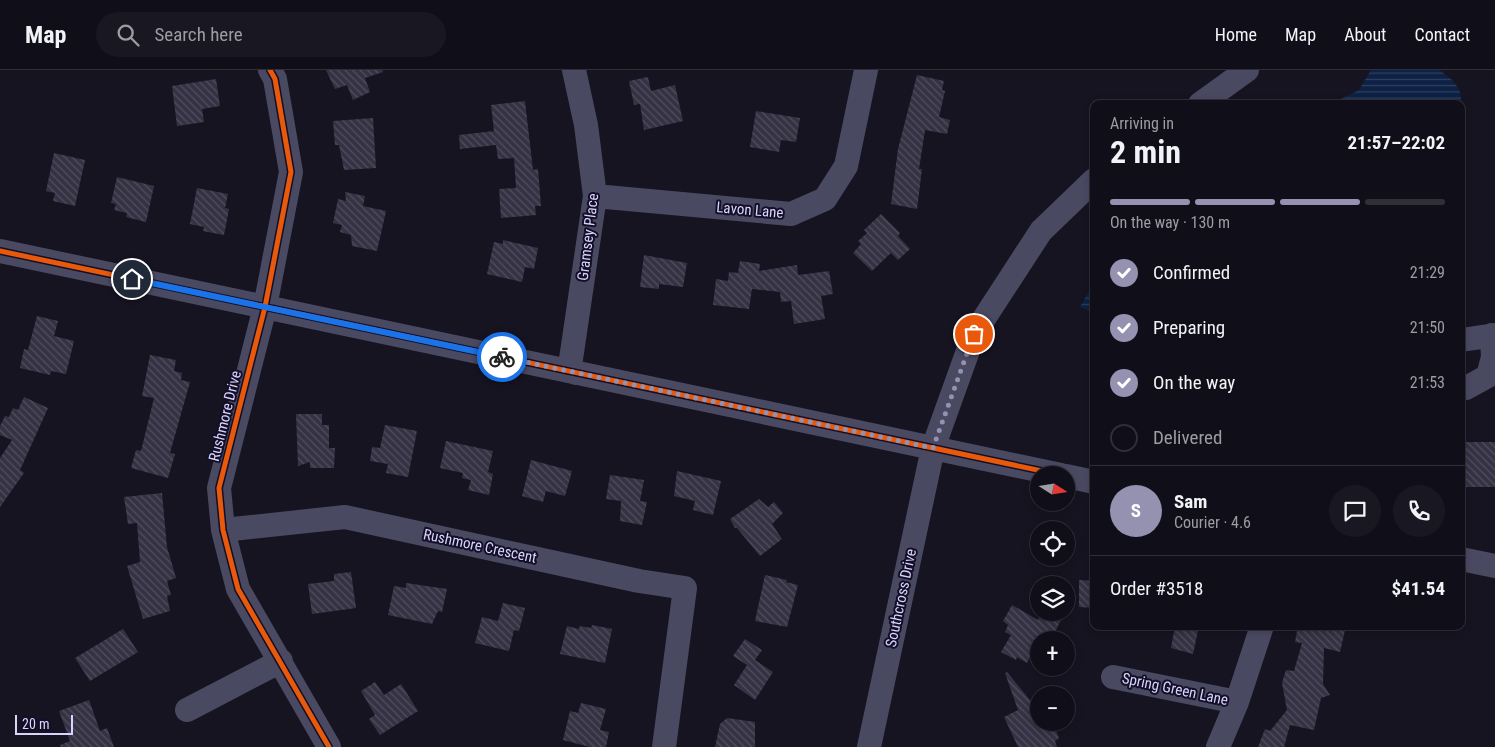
<!DOCTYPE html>
<meta charset="utf-8">
<style>
:root{--surface:#100f19;--page:#191822;--text:#f1f3f6;--muted:#9c9ca2;--line:#302f38;--accent:#9591b1}
body{margin:0;font-family:"Roboto Condensed",sans-serif;background:var(--page);color:var(--text);height:100vh;display:flex;flex-direction:column;font-size:19px;white-space:nowrap}
*{box-sizing:border-box;margin:0}
p{font-size:16px;color:var(--muted)}
.icon{flex:none;width:28px;height:28px;fill:none;stroke:currentColor;stroke-width:2;stroke-linecap:round;stroke-linejoin:round}
.map{position:relative;flex:1;overflow:hidden}
.panel{position:absolute;left:1090px;top:30px;width:375px;height:530px;display:flex;flex-direction:column;background:var(--surface);border-radius:10px;box-shadow:0 2px 8px #0003,0 0 0 1px var(--line)}
.panel>*{flex:none}
.needle{width:32px;rotate:102deg}
.controls{position:absolute;left:1030px;top:396px;display:grid;gap:10px}
.controls a{display:grid;place-items:center;width:45px;height:45px;border-radius:50%;background:var(--surface);box-shadow:0 2px 8px #0003,0 0 0 1px var(--line);font-size:25px}
.scale{position:absolute;left:15px;bottom:12px;width:58px;box-sizing:border-box;padding-left:5px;border:2px solid #d9d4ff;border-top:0;font-size:14px;line-height:18px;white-space:nowrap;color:#d9d4ff;-webkit-text-stroke:4px #130f26;paint-order:stroke}
.pin{position:absolute;display:grid;place-items:center;width:42px;height:42px;color:#fff;margin:-21px;border:2px solid #fff;border-radius:50%;box-shadow:0 1px 5px #0007}
.courier{position:absolute;display:grid;place-items:center;width:50px;height:50px;margin:-25px;border:4px solid #1a73e8;border-radius:50%;background:#fff;color:#222;box-shadow:0 1px 6px #0007}
.summary em{font-style:normal;font-weight:700}
.summary div{display:flex;flex-direction:column-reverse}
.summary{display:flex;align-items:center;justify-content:space-between;height:85px;padding:0 20px}
h1{font-size:32px;font-weight:700;line-height:38px}
.bar{display:grid;grid-template-columns:repeat(4,1fr);gap:8px 5px;align-content:center;height:60px;padding:0 20px}
.bar i{height:6px;border-radius:4px;background:var(--line)}
.bar .selected{background:var(--accent)}
.bar p{grid-column:span 4}
.line{display:flex;align-items:center;gap:12px;padding:0 20px;border-top:1px solid var(--line)}
.line div{flex:1}
.round{display:grid;place-items:center;flex:none;width:52px;height:52px;border-radius:26px;background:var(--page)}
ol{padding:0 20px;list-style:none}
li{display:flex;align-items:center;gap:15px;height:55px}
li p{margin-inline-start:auto}
li .icon{padding:5px;border-radius:50%;background:var(--accent);color:#fff;stroke-width:4}
li:last-child{color:var(--muted)}
li i{width:28px;height:28px;border:2px solid var(--line);border-radius:50%}
header{display:flex;align-items:center;gap:30px;box-sizing:border-box;height:70px;padding:0 25px;background:var(--surface);border-bottom:1px solid var(--line)}
header strong{font-size:24px}
nav{display:flex;gap:28px;margin-inline-start:auto;font-size:18px}
.search{width:350px;height:45px;background:var(--page);display:flex;align-items:center;gap:12px;box-sizing:border-box;padding:0 18px;border-radius:28px;color:var(--muted);font-size:19px}
.map>svg:first-child{display:block}
.water{fill:url(#water-rules)}
.building{fill:url(#building-back-hatch)}
.lines{fill:none;stroke-linecap:round;stroke-linejoin:round}
.minor{stroke:#4a4962;stroke-width:24}
.cycleway-casing{stroke:#130f26;stroke-width:8}
.cycleway{stroke:#e8590c;stroke-width:5}
.done{stroke:#9591b1;stroke-width:5;stroke-dasharray:0 9}
.route{stroke:#1a73e8;stroke-width:6}
.labels{text-anchor:middle;dominant-baseline:central;stroke-width:4;stroke-linejoin:round;paint-order:stroke}
.street-label{font-size:15px;fill:#d9d4ff;stroke:#130f26}
</style>
<header>
<strong>Map</strong>
<div class="search"><svg class="icon" aria-label="search" viewBox="0 0 24 24"><circle cx="10" cy="10" r="6"/><path d="M15 15l6 6"/></svg>Search here</div>
<nav><a>Home</a><a>Map</a><a>About</a><a>Contact</a></nav>
</header>
<div class="map">
<svg width="1495" height="677" viewBox="0 0 1495 677">
<defs>
<pattern id="water-rules" width="6" height="5" patternUnits="userSpaceOnUse" patternTransform="scale(1.25)"><rect width="6" height="5" fill="#0d2144"/><path d="M0 2.5h6" fill="none" stroke="#304060"/></pattern>
<pattern id="building-back-hatch" width="6" height="6" patternUnits="userSpaceOnUse" patternTransform="scale(1.25)"><rect width="6" height="6" fill="#343243"/><path d="M-1 5l2 2M0 0l6 6M5-1l2 2" fill="none" stroke="#514f5f"/></pattern>
</defs>
<rect width="100%" height="100%" fill="#161421"/>
<path class="water" d="M1371,0H1439C1452,9 1463,17 1461,35L1331,34L1359,20Z
M1094,213V239L1091,241L1080,237Z"/>
<path class="building" d="M326,0H382L383,2L365,8L370,22L353,30L347,15L335,19Z
M917,5L944,11L942,20L945,21L939,47L950,50L947,64L925,60L919,99H922L917,139L891,134L898,79Z
M648,7L651,21L675,15L683,51L644,60L640,34L634,35L629,11Z
M216,9L220,36L202,39L204,52L177,56L172,16Z
M525,31L533,100L538,99L541,136H535L536,145L501,148L499,119L516,118L514,88L498,89L496,75L460,79L459,65L494,61L491,35Z
M756,41L800,48L796,72L781,70L779,82L750,77Z
M373,48L376,98L344,100L339,75H335L333,51Z
M54,83L85,90L75,136L53,131L55,123L46,121Z
M117,107L154,116L146,152L126,147L127,143L114,140L116,134L111,133Z
M197,118L228,124L225,138L229,139L224,165L203,161L204,157L190,154Z
M345,122L365,126L363,136L386,141L377,181L352,176L351,165L340,162L342,155L333,153L338,129L346,131Z
M881,144L900,163L898,166L910,179L898,190L891,183L872,201L853,183L861,174L858,171L867,163L864,160Z
M503,170L538,178L534,199L525,197L522,212L487,204L494,172L503,174Z
M644,185L687,193L683,217L659,214V219L640,217Z
M740,191L760,194L759,201L797,195L798,205L829,201L833,224L821,226L825,249L794,254L791,231L781,232L780,222L752,219L749,239L713,235L716,209L728,211L729,202L738,203Z
M37,246L58,251L54,266L74,271L66,304L51,301L50,305L20,298L24,279L28,280Z
M150,285L176,290L174,301L182,303L181,310L190,312L170,383L175,384L168,408L131,398L136,380L141,381L154,328L142,326Z
M24,327L48,338L20,400L24,403L0,437V388L12,370L0,365V356L5,346L9,347L13,338L18,340Z
M296,344H322V355H329V378H335L334,398H310V392L298,396Z
M385,355L417,361L408,407L386,403L388,394L370,391L372,377L380,378Z
M446,371L493,381L488,402L493,404L489,425L468,420L471,410L462,408L463,403L440,398Z
M1461,372H1495V417H1461Z
M531,390L572,401L565,426L546,421L543,432L522,426Z
M677,401L721,411L713,445L693,440L695,431L674,426Z
M610,405L644,410L640,431L647,432L642,455L620,451L621,431L606,429Z
M162,423L167,477L176,508L167,511L171,525L167,526L170,541L143,549L127,496L140,492L137,453L128,454L124,427Z
M759,429L768,437L774,432L783,443L772,454L782,469L760,486L737,458H735L730,449Z
M351,502L356,538L312,544L308,514L334,511V504Z
M765,505L787,510L786,512L798,515L787,557L755,551Z
M1079,510L1094,511V538L1079,537Z
M406,513L447,519L442,542L438,541L432,554L388,545L394,516L406,518Z
M503,533L525,538L519,561L514,560L509,581L475,573L482,547L498,551Z
M1012,535L1038,550L1042,542H1065L1051,570H1039V579L1038,581L1034,579L1027,593L1017,587L1016,590L1001,582L1011,565L1005,562L1008,555L1003,551Z
M592,555L612,559L605,593L560,584L567,556L579,559L580,556L591,558Z
M1175,556H1199L1193,584L1171,578Z
M1298,556H1346L1340,582L1324,578L1323,614L1330,625L1321,628L1314,660L1290,655L1284,677H1258L1265,659L1270,661L1287,640L1282,613L1286,600L1294,601L1302,573L1295,572Z
M123,559L138,582L90,611L75,588Z
M745,569L762,580L755,590L773,602L755,630L734,615L747,595L733,586Z
M1007,602L1039,641V652H1048L1052,658H1055L1059,668L1055,671L1057,677H1018L1004,647L1018,640L1005,603Z
M375,612L384,625L401,614L418,641L380,665L369,649L375,645L361,621Z
M89,630L100,661L107,658L114,677H61L60,675L70,671L59,641Z
M581,633L606,639L600,660L609,662L606,677H590L563,670L570,641L578,643Z
M727,648L755,652V677H715L720,654Z"/>
<g class="lines">
<path class="minor" d="M270,0L275,9L291,102L265,237L219,418L223,460L238,519L329,677
M574,0L586,55L595,126L570,296L576,303
M1200,34L1247,0
M595,126L791,144L825,129L846,96L866,0
M0,181L1061,405
M1461,270L1495,265
M1461,316L1466,318L1488,306L1493,287L1492,265
M1066,406L1094,412
M223,460L345,447L639,511L685,518L664,677
M1461,489L1495,496
M1113,607L1237,632
M187,640L281,591
M869,677L933,378L974,264L1041,161L1094,110
M1218,677L1237,632L1262,556"/>
<g class="cycleway-casing">
<path id="cycleway" d="M270,0L275,9L291,102L265,237L219,418L223,460L238,519L329,677
M0,181L1061,405"/>
</g>
<use href="#cycleway" class="cycleway"/>
</g>
<g class="lines">
<path class="done" d="M502,287L933,378L974,264"/>
<path class="route" d="M132,209L502,287"/>
</g>
<g class="labels">
<g class="street-label">
<text transform="translate(750 140) rotate(5)">Lavon Lane</text>
<text transform="translate(588 167) rotate(-83)">Gramsey Place</text>
<text transform="translate(225 346) rotate(-76)">Rushmore Drive</text>
<text transform="translate(480 476) rotate(12)">Rushmore Crescent</text>
<text transform="translate(901 528) rotate(-78)">Southcross Drive</text>
<text transform="translate(1175 619) rotate(12)">Spring Green Lane</text>
</g>
</g>
</svg>
<div class="controls">
<a><svg class="needle" viewBox="-14 -14 28 28"><path d="M0-13l5 13h-10z" fill="#e53935"/><path d="M0 13l5-13h-10z" fill="#9c9ca2"/></svg></a>
<a><svg class="icon" aria-label="locate" viewBox="0 0 24 24"><circle cx="12" cy="12" r="6"/><path d="M12 2v4M12 18v4M2 12h4M18 12h4"/></svg></a>
<a><svg class="icon" aria-label="layers" viewBox="0 0 24 24"><path d="M12 4l9 5-9 5-9-5zM3 14l9 5 9-5"/></svg></a>
<a>+</a>
<a>−</a>
</div>
<div class="scale">20 m</div>
<div class="pin" style="left:974px;top:264px;background:#ea580c"><svg class="icon" aria-label="bag" viewBox="0 0 24 24"><path d="M5 8h14l-1 12H6zM9 8a3 3 0 0 1 6 0"/></svg></div>
<div class="pin" style="left:132px;top:209px;background:#1f2937"><svg class="icon" aria-label="home" viewBox="0 0 24 24"><path d="M3 11l9-7 9 7M6 9v11h12V9"/></svg></div>
<div class="courier" style="left:502px;top:287px"><svg class="icon" aria-label="bike" viewBox="0 0 24 24"><circle cx="6" cy="16" r="4"/><circle cx="18" cy="16" r="4"/><path d="M6 16l4-8h5l3 8M10 8l3 8H6M13 5h3"/></svg></div>
<section class="panel">
<div class="summary"><div><h1>2 min</h1><p>Arriving in</p></div><em>21:57–22:02</em></div>
<div class="bar"><i class="selected"></i><i class="selected"></i><i class="selected"></i><i></i><p>On the way · 130 m</p></div>
<ol>
<li><svg class="icon" aria-label="check" viewBox="0 0 24 24"><path d="M5 12l5 5 9-10"/></svg>Confirmed<p>21:29</p></li>
<li><svg class="icon" aria-label="check" viewBox="0 0 24 24"><path d="M5 12l5 5 9-10"/></svg>Preparing<p>21:50</p></li>
<li><svg class="icon" aria-label="check" viewBox="0 0 24 24"><path d="M5 12l5 5 9-10"/></svg>On the way<p>21:53</p></li>
<li><i></i>Delivered</li>
</ol>
<div class="line" style="height:90px"><b class="round" style="background:var(--accent);color:#fff">S</b><div><b>Sam</b><p>Courier · 4.6</p></div><a class="round"><svg class="icon" aria-label="chat" viewBox="0 0 24 24"><path d="M4 5h16v11H9l-5 4z"/></svg></a><a class="round"><svg class="icon" aria-label="phone" viewBox="0 0 24 24"><path d="M5 4h4l2 5-3 2q2 4 5 5l2-3 5 2v4C11 20 4 13 5 4z"/></svg></a></div>
<div class="line" style="height:65px"><div>Order #3518</div><b>$41.54</b></div>
</section>
</div>
